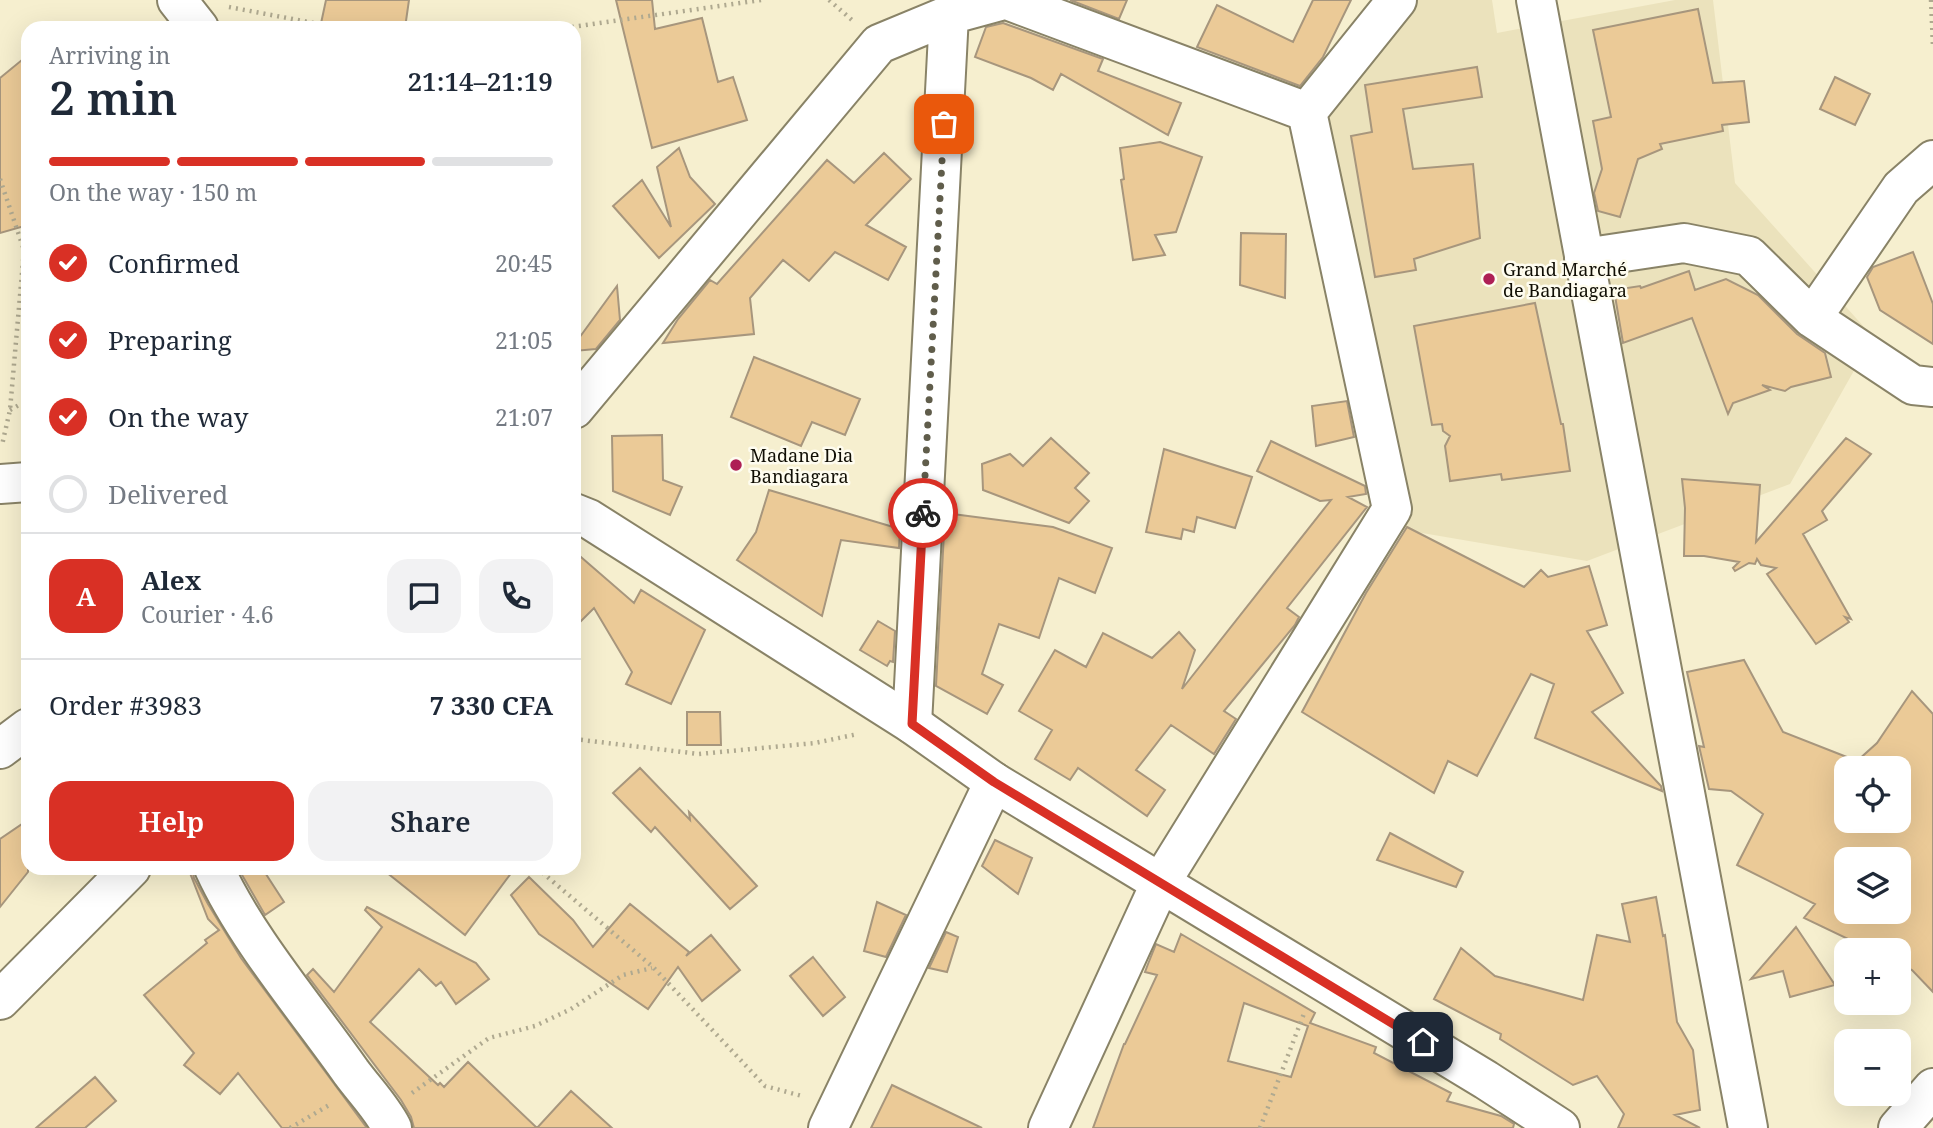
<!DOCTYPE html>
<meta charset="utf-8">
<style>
:root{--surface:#fff;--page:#f2f2f3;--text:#1f2937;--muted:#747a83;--line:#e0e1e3;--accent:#d93025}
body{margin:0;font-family:"Noto Serif",serif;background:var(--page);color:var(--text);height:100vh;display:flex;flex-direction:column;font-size:26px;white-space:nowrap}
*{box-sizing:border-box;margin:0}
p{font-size:23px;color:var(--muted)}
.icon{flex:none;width:38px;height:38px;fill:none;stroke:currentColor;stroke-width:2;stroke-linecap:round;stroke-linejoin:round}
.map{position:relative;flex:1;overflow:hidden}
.sheet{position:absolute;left:21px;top:21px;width:560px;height:854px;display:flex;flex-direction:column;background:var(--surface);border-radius:21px;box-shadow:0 7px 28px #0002}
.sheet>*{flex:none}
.fabs{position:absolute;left:1834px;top:756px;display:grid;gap:14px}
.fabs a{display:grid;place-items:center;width:77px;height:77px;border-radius:14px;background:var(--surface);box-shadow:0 7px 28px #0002;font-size:35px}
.pin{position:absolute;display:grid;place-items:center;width:60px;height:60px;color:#fff;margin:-30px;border-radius:14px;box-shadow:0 4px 10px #0006}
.courier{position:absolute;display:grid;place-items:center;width:70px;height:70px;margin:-35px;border:5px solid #d93025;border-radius:50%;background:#fff;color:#222;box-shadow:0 2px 9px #0007}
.headline em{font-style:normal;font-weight:600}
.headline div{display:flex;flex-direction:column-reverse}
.headline{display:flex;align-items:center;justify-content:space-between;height:119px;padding:0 28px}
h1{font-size:46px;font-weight:600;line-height:52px}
.bar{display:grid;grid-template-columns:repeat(4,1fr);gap:10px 7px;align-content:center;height:84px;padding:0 28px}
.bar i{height:9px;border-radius:5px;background:var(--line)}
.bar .selected{background:var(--accent)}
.bar p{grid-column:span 4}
.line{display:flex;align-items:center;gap:18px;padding:0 28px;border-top:2px solid var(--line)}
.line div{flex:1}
.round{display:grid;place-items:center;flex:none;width:74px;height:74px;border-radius:21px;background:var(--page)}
ol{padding:0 28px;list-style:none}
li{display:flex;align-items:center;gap:21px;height:77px}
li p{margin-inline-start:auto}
li .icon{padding:7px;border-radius:50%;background:var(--accent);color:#fff;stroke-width:4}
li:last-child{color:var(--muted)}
li i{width:38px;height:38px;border:4px solid var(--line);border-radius:50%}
.primary-button{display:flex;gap:14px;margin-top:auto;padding:14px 28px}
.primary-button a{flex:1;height:80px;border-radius:21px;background:var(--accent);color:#fff;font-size:28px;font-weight:600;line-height:80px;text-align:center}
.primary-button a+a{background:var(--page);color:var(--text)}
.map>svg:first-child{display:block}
.built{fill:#ebe2bc}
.building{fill:#ebca97;stroke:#a7967d;stroke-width:2;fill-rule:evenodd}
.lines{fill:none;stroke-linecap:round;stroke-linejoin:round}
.minor-casing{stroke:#898367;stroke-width:42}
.major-casing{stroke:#898367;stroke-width:42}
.path{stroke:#afa990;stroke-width:4.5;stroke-dasharray:2 5;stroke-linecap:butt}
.minor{stroke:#fff;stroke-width:38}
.major{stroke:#fff;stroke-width:38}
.done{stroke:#605d4b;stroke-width:7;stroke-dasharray:0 12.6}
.route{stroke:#d93025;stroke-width:9}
.poi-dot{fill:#ae1f55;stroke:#fefcef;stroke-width:2.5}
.labels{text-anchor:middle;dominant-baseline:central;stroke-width:5;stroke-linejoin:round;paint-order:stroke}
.poi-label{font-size:18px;fill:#100e04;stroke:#fefcef;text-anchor:start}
</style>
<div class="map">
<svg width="1933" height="1128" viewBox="0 0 1933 1128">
<rect width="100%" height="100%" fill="#f6efcf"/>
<path class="built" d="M1388,0H1492L1497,33L1675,0H1713L1735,183L1873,337L1790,484L1587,561L1387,527L1307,115Z"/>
<path class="building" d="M326,0H409L405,28H320Z
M616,0H652L655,29L702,18L718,82L733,77L747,120L652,148Z
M1070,0H1127L1119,19Z
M1313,0H1351L1323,57L1300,86L1197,47L1217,5L1293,42Z
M1698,9L1713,83L1744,81L1749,122L1722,125L1723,131L1660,144L1662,149L1638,159L1620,217L1598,211L1594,193L1602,169L1593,121L1611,117L1593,30Z
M1003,23L1103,59L1098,71L1181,103L1168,135L1061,74L1053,90L1031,78L975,57L986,27Z
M28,55V225L0,233V78Z
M1477,67L1482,97L1403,109L1413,169L1473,164L1480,238L1414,259L1416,270L1375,277L1351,136L1372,132L1365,85Z
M1835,77L1870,94L1855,125L1820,109Z
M1160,142L1202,157L1176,232L1155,235L1165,255L1133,260L1121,180L1124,179L1120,148Z
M679,148L690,177L715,204L659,258L613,206L642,180L671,227L657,167Z
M884,153L911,179L866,225L906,247L888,280L835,252L809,281L783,260L750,298L754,334L663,343L678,319L710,280L717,284L827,160L854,183Z
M1241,233L1286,234L1285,298L1240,285Z
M1913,252L1933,304V344L1880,310L1867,277L1873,267Z
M1689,271L1695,290L1726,279L1758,295L1797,334L1825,353L1831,377L1791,387L1785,391L1762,385L1770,390L1733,403L1728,414L1692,318L1623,343L1614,290L1640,286L1641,288Z
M617,286L620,320L596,349L574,351V345Z
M1535,303L1561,424H1563L1570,471L1502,480L1501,474L1450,481L1445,446L1450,436L1443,431L1442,424L1432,425L1414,326Z
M754,357L860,399L845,435L812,422L801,446L731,417Z
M1347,401L1354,437L1316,446L1312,406Z
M662,435L663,480L682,487L670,515L613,491L612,436Z
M1051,438L1089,473L1075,488L1089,501L1069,523L983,490L982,464L1010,454L1023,466Z
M1846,438L1871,454L1822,511L1827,520L1803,534L1851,619L1845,617L1849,622L1816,644L1767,574L1776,568L1761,565L1757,559L1755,564L1749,563L1735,571L1733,568L1739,562L1704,556H1684L1685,508L1682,479L1760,485L1756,542Z
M1271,441L1365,486L1366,494L1348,497L1367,507L1287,608L1299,617L1295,625L1224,711L1236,719L1214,754L1171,725L1136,770L1165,790L1147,816L1078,768L1070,780L1035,759L1052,730L1019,711L1055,650L1086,667L1103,633L1152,658L1179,632L1195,650L1182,689L1331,500L1320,501L1257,471Z
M1164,449L1252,477L1235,528L1197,517L1194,532L1183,529L1181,539L1146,532Z
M769,490L900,529L899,548L841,540L822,616L737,560L756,532Z
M945,513L1053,527L1112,548L1095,593L1059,578L1039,638L999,624L982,674L1003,685L987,714L936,686Z
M1407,527L1524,587L1541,570L1548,577L1589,566L1607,625L1587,631L1623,693L1592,712L1661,786L1662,791L1535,738L1554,684L1531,674L1477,776L1448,761L1434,793L1302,712L1366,593Z
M574,551L634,603L641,590L705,630L671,704L626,684L632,672L594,608L574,628Z
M878,621L895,631L893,662L890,661L887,666L860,650Z
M1744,660L1783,732L1857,761L1877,743L1912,691L1933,714V992L1912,970L1899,964V950H1871L1804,918L1815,904L1737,865L1763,814L1731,791L1709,789L1699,746L1704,747L1687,672ZM1846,768H1899V821H1846ZM1846,859H1899V912H1846Z
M687,712H720L721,745H687Z
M640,768L690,820L689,812L757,886L730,909L655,827L651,832L613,793Z
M28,820V872L0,907V839Z
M1390,833L1463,872L1456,887L1377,860Z
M995,840L1032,858L1018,894L982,866Z
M188,868H192L194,878L208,904L241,958L367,1128H282L238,1073L220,1094L184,1065L194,1053L144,995L207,943L205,940L219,930L208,919Z
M238,868H262L284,902L265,915Z
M381,868H515L465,935Z
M529,877L573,920L593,947L630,904L689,952L686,956L711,935L740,970L702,1001L678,967L648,1009L539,934L511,895Z
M1656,897L1663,936L1665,935L1677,1022L1693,1050L1700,1110L1675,1115L1700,1128H1618L1624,1114L1597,1076L1573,1085L1500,1039L1501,1034L1434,999L1461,948L1495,976L1583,1000L1597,935L1630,942L1622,904Z
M877,902L906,915L886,957L864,951Z
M367,907L476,963L489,979L456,1004L441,982L436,986L419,969L370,1022L438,1085L440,1083L444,1087L468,1062L537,1128L571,1091L612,1128H414L411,1117L401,1100L307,975L313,969L334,992L382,927L365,910Z
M1796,927L1835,985L1790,997L1783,971L1751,979Z
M946,932L958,937L947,972L929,968Z
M1181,934L1315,1013L1310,1023L1376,1047L1374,1053L1451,1093L1447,1101L1501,1116L1514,1124L1513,1128H1093L1124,1044H1125L1157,975L1145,972L1148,964L1156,944L1174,952ZM1244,1003L1308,1026L1291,1077L1228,1061Z
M813,957L845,997L823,1016L790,976Z
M95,1077L116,1101L85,1128H36Z
M892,1085L982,1128H871Z"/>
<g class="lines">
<g class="minor-casing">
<path id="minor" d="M177,0L199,28
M1007,0L1307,112
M1536,0L1748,1128
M1584,258L1684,243L1749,256L1812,318L1913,385L1933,387
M1812,318L1901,188L1933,160
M574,409L879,44L949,15L1004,0
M912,724L949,15
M0,749L28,728
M214,868C246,938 306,1008 351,1072C365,1091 381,1107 392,1128
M0,1000L131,868
M828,1128L994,782
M1048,1128L1161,882L1392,509L1307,112L1397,0
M1898,1128L1933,1088"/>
</g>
<g class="major-casing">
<path id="major" d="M0,484L28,482
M574,513L589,519L912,724L994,782L1486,1080L1560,1128"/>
</g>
<path class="path" d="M829,0L852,20
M1931,0L1933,47
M229,7L340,28
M565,28L761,0
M0,179L24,250L10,410L2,445
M10,410L28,400
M574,739L699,754L815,743L858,734
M537,868L653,967L765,1086L802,1096
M412,1093L489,1038L535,1026L571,1009L623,975L652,968
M290,1128L331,1104
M1260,1128L1305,1011"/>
<use href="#minor" class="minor"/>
<use href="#major" class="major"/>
</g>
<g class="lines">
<path class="done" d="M923,513L944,124"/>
<path class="route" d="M923,513L912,724L994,782L1423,1042"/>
</g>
<g class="poi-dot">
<circle cx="1489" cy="279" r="7"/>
<circle cx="736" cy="465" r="7"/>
</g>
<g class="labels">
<g class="poi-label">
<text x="1503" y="269">Grand Marché<tspan x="1503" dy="21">de Bandiagara</tspan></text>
<text x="750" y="455">Madane Dia<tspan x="750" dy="21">Bandiagara</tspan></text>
</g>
</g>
</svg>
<div class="fabs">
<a><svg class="icon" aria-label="locate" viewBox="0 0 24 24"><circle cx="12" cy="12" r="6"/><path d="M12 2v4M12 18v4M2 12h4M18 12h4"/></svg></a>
<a><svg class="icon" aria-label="layers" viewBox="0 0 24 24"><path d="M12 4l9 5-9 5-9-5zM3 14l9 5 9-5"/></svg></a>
<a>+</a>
<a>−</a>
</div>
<div class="pin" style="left:944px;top:124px;background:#ea580c"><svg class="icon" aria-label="bag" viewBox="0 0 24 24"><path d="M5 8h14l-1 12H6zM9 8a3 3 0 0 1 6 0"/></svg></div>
<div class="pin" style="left:1423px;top:1042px;background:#1f2937"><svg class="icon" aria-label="home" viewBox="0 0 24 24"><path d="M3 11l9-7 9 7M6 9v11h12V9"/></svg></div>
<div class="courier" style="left:923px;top:513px"><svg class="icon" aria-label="bike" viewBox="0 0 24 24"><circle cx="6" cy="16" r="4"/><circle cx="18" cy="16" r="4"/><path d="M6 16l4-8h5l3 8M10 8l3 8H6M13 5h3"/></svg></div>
<section class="sheet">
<div class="headline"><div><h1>2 min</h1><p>Arriving in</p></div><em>21:14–21:19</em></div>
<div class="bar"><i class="selected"></i><i class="selected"></i><i class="selected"></i><i></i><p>On the way · 150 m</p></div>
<ol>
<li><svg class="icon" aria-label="check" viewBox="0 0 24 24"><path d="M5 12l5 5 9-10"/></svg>Confirmed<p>20:45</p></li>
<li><svg class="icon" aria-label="check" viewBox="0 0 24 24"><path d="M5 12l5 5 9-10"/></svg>Preparing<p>21:05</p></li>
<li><svg class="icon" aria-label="check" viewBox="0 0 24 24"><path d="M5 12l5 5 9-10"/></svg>On the way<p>21:07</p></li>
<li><i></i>Delivered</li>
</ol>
<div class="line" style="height:126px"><b class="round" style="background:var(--accent);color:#fff">A</b><div><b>Alex</b><p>Courier · 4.6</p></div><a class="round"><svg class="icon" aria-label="chat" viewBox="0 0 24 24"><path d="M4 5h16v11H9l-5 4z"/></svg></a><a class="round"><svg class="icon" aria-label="phone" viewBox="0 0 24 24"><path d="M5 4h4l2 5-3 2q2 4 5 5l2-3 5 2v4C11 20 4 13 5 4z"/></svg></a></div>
<div class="line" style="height:91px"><div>Order #3983</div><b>7 330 CFA</b></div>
<div class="primary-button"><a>Help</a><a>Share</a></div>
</section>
</div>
